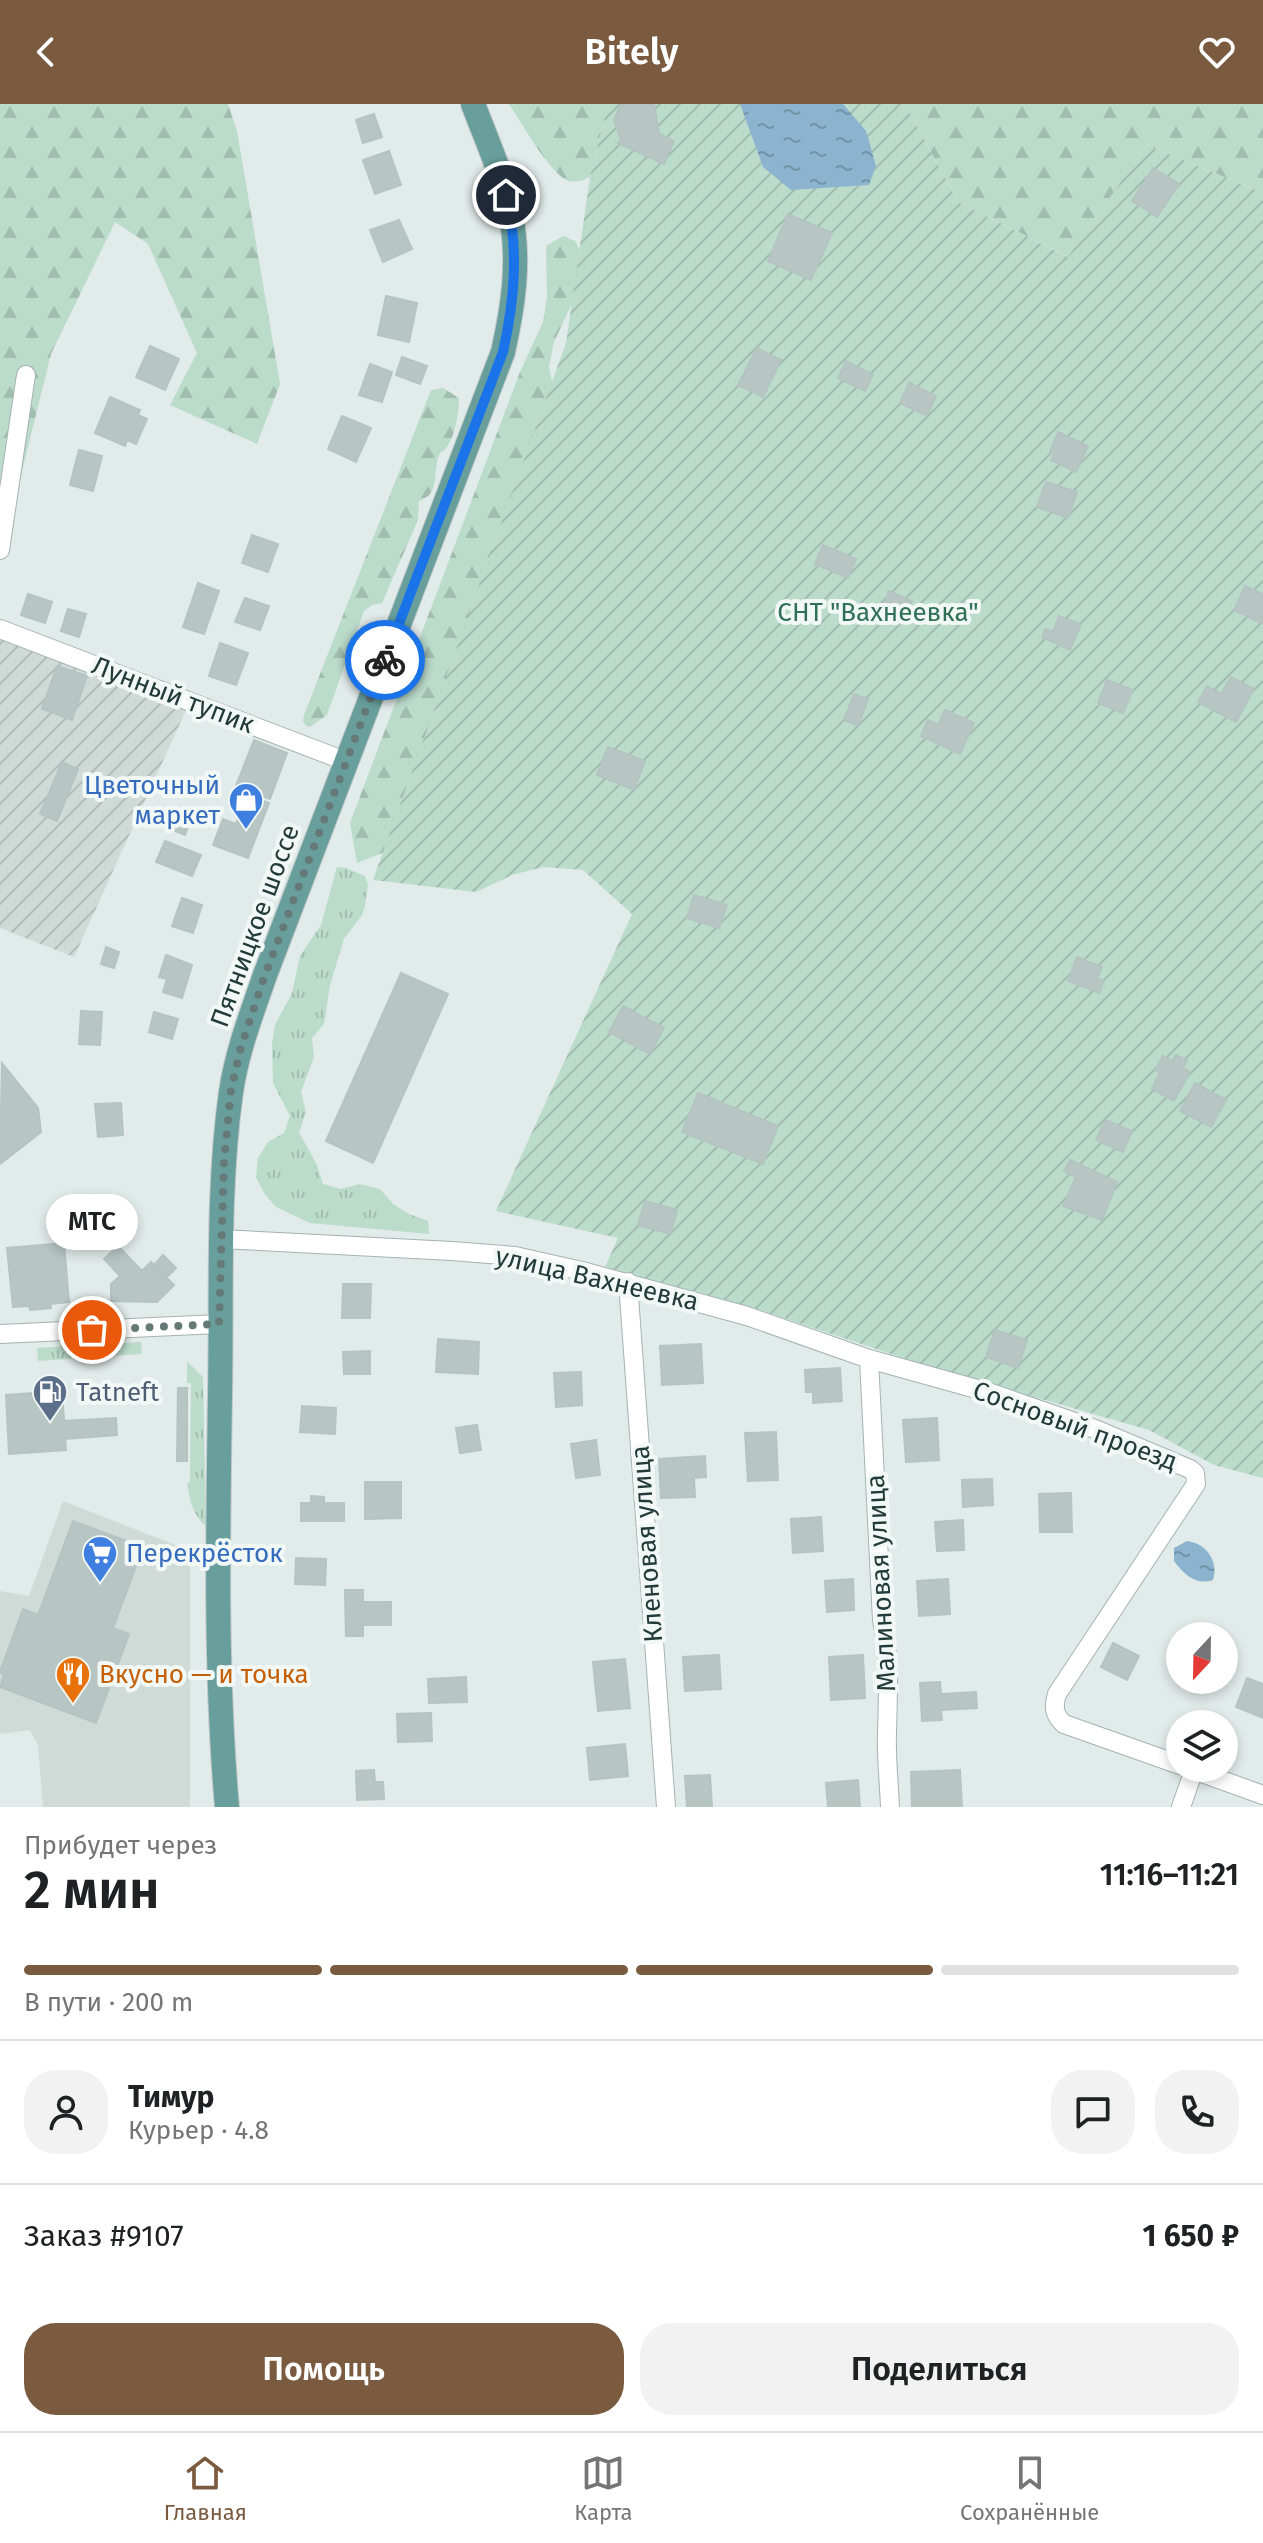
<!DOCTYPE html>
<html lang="ru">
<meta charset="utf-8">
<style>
:root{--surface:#fff;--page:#f2f2f2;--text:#202124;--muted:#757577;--line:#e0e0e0;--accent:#7b5b3f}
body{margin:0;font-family:"Fira Sans",sans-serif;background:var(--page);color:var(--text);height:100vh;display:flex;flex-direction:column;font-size:30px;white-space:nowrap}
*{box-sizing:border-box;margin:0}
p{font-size:26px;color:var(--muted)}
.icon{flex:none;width:44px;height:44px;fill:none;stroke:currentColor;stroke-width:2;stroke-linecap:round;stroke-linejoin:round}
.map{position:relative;height:1703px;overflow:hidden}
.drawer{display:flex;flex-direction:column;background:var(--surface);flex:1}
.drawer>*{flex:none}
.needle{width:52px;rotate:202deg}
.buttons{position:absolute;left:1166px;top:1518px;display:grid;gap:16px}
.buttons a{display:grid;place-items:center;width:72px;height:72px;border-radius:50%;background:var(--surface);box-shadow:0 4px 12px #0003;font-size:40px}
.pin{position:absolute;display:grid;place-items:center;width:68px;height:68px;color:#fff;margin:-34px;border:4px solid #fff;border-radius:50%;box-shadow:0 2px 8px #0007}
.courier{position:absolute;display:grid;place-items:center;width:80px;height:80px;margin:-40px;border:6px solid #1a73e8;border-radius:50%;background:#fff;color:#222;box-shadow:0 2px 10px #0007}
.bubble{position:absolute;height:56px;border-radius:28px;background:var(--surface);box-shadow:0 4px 12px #0003;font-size:26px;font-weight:600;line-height:56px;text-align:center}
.overview em{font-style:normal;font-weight:600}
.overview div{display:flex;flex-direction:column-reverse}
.overview{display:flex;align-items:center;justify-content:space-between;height:136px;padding:0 24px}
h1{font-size:52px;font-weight:600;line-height:60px}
.bar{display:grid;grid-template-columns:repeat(4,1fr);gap:12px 8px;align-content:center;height:96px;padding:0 24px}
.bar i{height:10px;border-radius:6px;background:var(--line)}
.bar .on{background:var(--accent)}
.bar p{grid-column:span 4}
.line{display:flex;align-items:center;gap:20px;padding:0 24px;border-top:2px solid var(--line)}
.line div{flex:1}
.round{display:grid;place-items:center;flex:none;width:84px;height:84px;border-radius:32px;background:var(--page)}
.action{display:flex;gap:16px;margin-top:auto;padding:16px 24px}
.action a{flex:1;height:92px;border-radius:32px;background:var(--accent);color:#fff;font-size:32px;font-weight:600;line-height:92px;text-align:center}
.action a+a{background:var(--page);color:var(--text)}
header{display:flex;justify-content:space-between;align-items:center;height:104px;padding:0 24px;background:var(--accent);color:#fff;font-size:36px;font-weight:600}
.menu{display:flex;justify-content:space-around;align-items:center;height:112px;border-top:2px solid var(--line);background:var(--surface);font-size:22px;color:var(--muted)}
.menu a{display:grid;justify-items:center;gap:4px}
.menu .on{color:var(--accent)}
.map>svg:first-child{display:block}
.built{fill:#d0dbd8}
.industrial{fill:url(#industrial-furrows)}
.grass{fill:url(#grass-tufts)}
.forest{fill:url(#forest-firs)}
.garden{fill:url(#garden-furrows)}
.water{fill:url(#water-ripples)}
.building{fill:#b7c6c3;stroke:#b4c4c1;stroke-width:2}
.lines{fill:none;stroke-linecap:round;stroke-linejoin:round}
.minor-casing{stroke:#a4b3b1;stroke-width:20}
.primary-casing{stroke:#c1c8c8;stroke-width:26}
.minor{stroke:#fff;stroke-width:18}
.primary{stroke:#689f9d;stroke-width:24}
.done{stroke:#657977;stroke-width:8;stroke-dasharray:0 14.4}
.route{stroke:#1a73e8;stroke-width:10}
.labels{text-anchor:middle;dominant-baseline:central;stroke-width:8;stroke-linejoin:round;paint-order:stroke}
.park-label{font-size:26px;fill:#2f7057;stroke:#f2f8f6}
.street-label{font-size:26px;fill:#223b3a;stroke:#f2f8f6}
.shop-label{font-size:26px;fill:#366cbe;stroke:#f2f8f6;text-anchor:end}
.service-label{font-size:26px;fill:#4e5e75;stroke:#f2f8f6;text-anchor:start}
.food-label{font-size:26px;fill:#c56008;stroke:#f2f8f6;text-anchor:start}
</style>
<header><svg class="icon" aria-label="back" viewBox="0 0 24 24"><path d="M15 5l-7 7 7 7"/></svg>Bitely<svg class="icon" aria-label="heart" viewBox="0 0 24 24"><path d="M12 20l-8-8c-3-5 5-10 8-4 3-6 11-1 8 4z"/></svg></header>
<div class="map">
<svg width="1263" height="1703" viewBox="0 0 1263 1703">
<defs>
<pattern id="industrial-furrows" width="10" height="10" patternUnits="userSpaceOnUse" patternTransform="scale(2)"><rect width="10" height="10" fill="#d0dbd8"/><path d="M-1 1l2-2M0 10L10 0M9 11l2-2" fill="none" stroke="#b2bdba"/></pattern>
<pattern id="grass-tufts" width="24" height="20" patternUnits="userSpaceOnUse" patternTransform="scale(2)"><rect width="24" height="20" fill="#bbdbcb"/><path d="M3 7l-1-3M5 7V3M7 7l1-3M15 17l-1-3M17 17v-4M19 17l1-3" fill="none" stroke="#a0bdaf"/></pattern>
<pattern id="forest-firs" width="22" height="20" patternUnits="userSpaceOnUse" patternTransform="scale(2)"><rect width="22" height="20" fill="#bbdbcb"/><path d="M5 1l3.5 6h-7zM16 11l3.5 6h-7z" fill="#a0bdaf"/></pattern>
<pattern id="garden-furrows" width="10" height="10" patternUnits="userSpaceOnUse" patternTransform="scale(2)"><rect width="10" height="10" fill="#bbdbcb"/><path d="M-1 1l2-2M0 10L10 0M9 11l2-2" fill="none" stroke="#a0bdaf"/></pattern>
<pattern id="water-ripples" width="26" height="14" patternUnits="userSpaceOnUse" patternTransform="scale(2)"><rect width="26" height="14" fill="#8cb4ce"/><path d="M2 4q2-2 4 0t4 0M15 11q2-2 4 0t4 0" fill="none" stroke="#7294a8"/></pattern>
</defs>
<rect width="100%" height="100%" fill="#e1ebe9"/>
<path class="built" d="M63,1397L183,1444L190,1464V1703H43L38,1641L30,1626L0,1630V1487L29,1492Z"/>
<path class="industrial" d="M0,534L187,604L74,853L0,824Z"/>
<path class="grass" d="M337,763L346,764L365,772L368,781L365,802L362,811L344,835L330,881L324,920L312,934L314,953L301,988L306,1008L299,1028L317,1061L323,1080L341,1085L360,1080L380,1085L393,1100L409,1110L428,1117L429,1130L310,1119L276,1103L264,1089L256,1073L258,1054L268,1038L284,1029L290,1012L273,979L272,940L275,921L292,889L300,852L321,821Z
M141,1238L142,1250L38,1257L37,1244Z
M187,1257L203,1273L206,1422C192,1410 190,1396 187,1379L190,1378L191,1279H187Z"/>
<path class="forest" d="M0,0H228L237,27L280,280L257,340L170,301L197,249L148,140L115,118L51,250L0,456Z
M509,0H608L590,73C583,76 574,80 566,76C548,66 521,18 509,0Z
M905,0H1263V89L1147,41L1069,153L958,98Z
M563,132L575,137L579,144L580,169L575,193L554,238L549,262L554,288L385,748L357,759L350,719L520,268L543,218L547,193L546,142Z
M443,284L459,294C459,308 455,334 446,344C440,352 442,344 438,354C433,371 440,390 419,397L418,416L382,499L372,501L364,507L327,611L310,623L306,622L303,617L304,611L431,286Z"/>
<path class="garden" d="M608,0H905L958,98L1068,153L1147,41L1263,89V1374L1214,1361L1149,1326L933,1264L751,1203L605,1163L618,1134L496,1107L632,810L583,766L543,763L512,771L476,788L373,776L566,239L590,73Z"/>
<path class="water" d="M740,0H843L866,27L876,62L869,81L791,86L763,63Z
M1187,1437C1206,1439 1219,1457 1213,1476C1195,1482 1184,1470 1174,1457V1444Z"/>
<path class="building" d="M621,0H654L659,30L674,37L664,60L618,39L621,35L614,16Z
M374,10L382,33L363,39L356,16Z
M389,47L401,81L375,90L363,56Z
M1153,64L1179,80L1157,113L1132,97Z
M788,110L832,129L811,176L768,157Z
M399,116L412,145L383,158L370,126Z
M386,192L417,199L409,238L378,231Z
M150,242L179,255L165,286L136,273Z
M757,244L781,256L763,293L738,281Z
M402,253L427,262L420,280L396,271Z
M846,257L873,271L865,287L838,274Z
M370,260L392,268L382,298L359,291Z
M909,279L936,292L927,312L900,299Z
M110,293L140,306L138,311L147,315L136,340L127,336L125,342L95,329Z
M342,312L371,324L356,358L328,345Z
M1058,328L1088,342L1076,368L1051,356L1054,350L1050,348Z
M79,346L102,352L93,387L70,381Z
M1046,378L1077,388L1068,414L1037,403Z
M252,431L278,440L268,468L242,459Z
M823,441L856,455L848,474L815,460Z
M198,479L219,487L204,530L183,523Z
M1245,482L1263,490V520L1234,506Z
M889,487L912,497L903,520L880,510Z
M28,490L52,498L45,519L21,511Z
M245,494L269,502L260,526L235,518Z
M68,505L86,510L79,533L61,527Z
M1059,512L1081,520L1070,546L1042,533L1045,525L1053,528Z
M220,539L248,549L236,581L209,572Z
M57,562L87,572L72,616L42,605Z
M1231,573L1254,585L1236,618L1198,598L1207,582L1221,590Z
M1107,576L1133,586L1123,609L1098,599Z
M854,590L868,595L858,622L844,616Z
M945,606L974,619L960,650L921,632L928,616L938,621Z
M254,636L287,649L270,695L236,682Z
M608,643L645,657L634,686L597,671Z
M62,658L78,665L57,717L40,710Z
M248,691L269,699L248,754L213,741L223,715L236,720Z
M157,704L190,717L185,731L152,718Z
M165,737L201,751L192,772L156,758Z
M694,791L727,801L719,824L687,814Z
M182,794L202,801L193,829L172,822Z
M106,843L119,848L114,864L101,860Z
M166,851L192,861L182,894L163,888L167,875L159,873Z
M1077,853L1102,863L1097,874L1104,877L1099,889L1068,877Z
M401,869L448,890L373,1059L326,1037Z
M623,902L664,924L650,950L609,928Z
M81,907L102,908L100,941L79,940Z
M154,908L178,915L172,935L149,928Z
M1176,951L1187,957L1183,964L1190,968L1174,997L1152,985L1160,969L1155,966L1163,952L1172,957Z
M2,959L38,1004L41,1028L0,1060Z
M1195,979L1226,996L1211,1023L1180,1007Z
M698,989L778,1022L763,1060L682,1028Z
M121,999L123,1031L98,1033L95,1000Z
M1105,1016L1132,1027L1123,1048L1096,1036Z
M1070,1056L1117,1078L1102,1116L1063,1102L1076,1073L1064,1067Z
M645,1097L677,1106L671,1130L638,1121Z
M64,1139L69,1198L50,1200L51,1204L30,1206L29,1202L13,1203L7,1144Z
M118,1142L142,1167L151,1158L174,1181L157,1198L111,1197V1180L120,1172L104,1155Z
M163,1151L176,1164L168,1172L155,1160Z
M343,1180H371L370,1214H342Z
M995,1226L1027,1236L1018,1264L986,1253Z
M438,1235L479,1238L478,1270L436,1268Z
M701,1240L703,1279L662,1281L660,1242Z
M370,1247V1270H344L343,1248Z
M840,1264L842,1297L813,1299V1288H806L805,1266Z
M581,1268L582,1301L556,1303L554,1269Z
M178,1284H187V1357H177Z
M62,1287L66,1346L9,1350L6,1291Z
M302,1302L336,1304L335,1330L300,1328Z
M116,1314L117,1331L65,1335L64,1317Z
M937,1314L939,1356L906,1358L903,1316Z
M477,1321L481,1346L460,1349L456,1324Z
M776,1328L778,1376L748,1377L745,1329Z
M596,1336L600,1371L576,1374L571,1340Z
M705,1352L706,1373L694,1374L695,1393L661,1394L659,1355Z
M992,1375L993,1401L963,1403L962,1376Z
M365,1378H401V1414L365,1415Z
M1071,1389L1072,1428H1040L1039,1390Z
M311,1392L324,1393V1399H344V1417H301V1399H311Z
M821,1413L823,1447L793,1449L791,1415Z
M963,1416L964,1446L937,1447L935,1418Z
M73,1417L143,1443L113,1524L129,1530L96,1619L0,1583L4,1571L0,1568L23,1505L38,1511Z
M296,1454L326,1455L325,1481L295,1480Z
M853,1475L854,1506L827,1508L825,1477Z
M948,1475L950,1510L919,1512L917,1477Z
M345,1486H363V1498H391V1521H363V1532H346Z
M1113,1539L1139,1552L1127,1576L1101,1563Z
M719,1551L721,1585L685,1587L683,1553Z
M863,1551L865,1594L831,1596L829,1553Z
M625,1555L630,1604L598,1607L593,1558Z
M466,1573L467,1598L429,1599L428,1575Z
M1247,1574L1263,1580V1614L1236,1603Z
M940,1578L941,1590L976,1588L977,1604L941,1606L942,1616L922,1617L920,1579Z
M431,1609L432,1637L398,1638L397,1610Z
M625,1640L628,1672L590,1676L587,1644Z
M374,1666L375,1678H383L384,1695L357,1696L356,1667Z
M960,1666L962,1703H912L911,1668Z
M710,1671L712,1703H687L685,1672Z
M858,1676L860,1703H828L826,1679Z"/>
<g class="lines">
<g class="minor-casing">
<path id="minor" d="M0,446L26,271
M0,525L345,657
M221,1135L452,1147L515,1152L582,1167L747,1212L869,1255L991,1289L1095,1325L1190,1365L1195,1369L1196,1380L1057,1590C1053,1603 1054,1611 1064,1620L1180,1661
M628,1178L666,1703
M0,1230L219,1220
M869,1255L882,1516C890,1552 888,1591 887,1628C886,1653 889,1678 890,1703
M1188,1664L1263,1691
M1181,1703L1194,1666"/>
</g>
<g class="primary-casing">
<path id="primary" d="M227,1703C215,1566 218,1428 220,1291C222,1189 217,1088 231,988C237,947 252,909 265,871L503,248C513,203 520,158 511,112C504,74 487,37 473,0"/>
</g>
<use href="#minor" class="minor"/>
<use href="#primary" class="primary"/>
</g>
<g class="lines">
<path class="done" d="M92,1226L219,1220L224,1057L231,986L241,943L265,871L385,556"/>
<path class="route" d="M385,556L503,248C515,194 519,144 506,91"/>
</g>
<defs>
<g id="shop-pin" transform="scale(1.8)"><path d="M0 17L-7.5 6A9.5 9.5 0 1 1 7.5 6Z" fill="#3f7fe0" stroke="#f2f8f6"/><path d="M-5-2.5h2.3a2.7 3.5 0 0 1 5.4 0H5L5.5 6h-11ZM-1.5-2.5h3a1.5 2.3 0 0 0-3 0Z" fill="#fff"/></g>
<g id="fuel-pin" transform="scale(1.8)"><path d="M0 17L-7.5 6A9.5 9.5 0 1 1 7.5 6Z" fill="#5c6f8a" stroke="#f2f8f6"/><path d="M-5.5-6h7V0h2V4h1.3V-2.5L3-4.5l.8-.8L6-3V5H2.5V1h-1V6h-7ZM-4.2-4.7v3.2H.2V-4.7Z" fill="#fff"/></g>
<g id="supermarket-pin" transform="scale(1.8)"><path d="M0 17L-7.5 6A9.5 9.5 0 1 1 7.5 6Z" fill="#3f7fe0" stroke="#f2f8f6"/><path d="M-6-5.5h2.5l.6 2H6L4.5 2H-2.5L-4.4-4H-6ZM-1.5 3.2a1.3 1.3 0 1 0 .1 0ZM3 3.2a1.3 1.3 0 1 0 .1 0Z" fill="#fff"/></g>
<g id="restaurant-pin" transform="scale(1.8)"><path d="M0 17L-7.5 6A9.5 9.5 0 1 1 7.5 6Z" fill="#e8710a" stroke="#f2f8f6"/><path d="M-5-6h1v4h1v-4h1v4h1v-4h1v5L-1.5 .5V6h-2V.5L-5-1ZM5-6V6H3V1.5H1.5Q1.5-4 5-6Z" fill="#fff"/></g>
</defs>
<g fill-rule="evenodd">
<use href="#shop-pin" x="246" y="696"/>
<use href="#fuel-pin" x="50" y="1288"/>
<use href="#supermarket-pin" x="100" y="1449"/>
<use href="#restaurant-pin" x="73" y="1570"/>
</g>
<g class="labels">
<g class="park-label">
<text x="878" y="508">СНТ "Вахнеевка"</text>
</g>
<g class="street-label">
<text transform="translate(173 591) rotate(21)">Лунный тупик</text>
<text transform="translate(255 822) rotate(-70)">Пятницкое шоссе</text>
<text transform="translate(597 1175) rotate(13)">улица Вахнеевка</text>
<text transform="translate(1075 1322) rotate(20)">Сосновый проезд</text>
<text transform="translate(647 1440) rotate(-94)">Кленовая улица</text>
<text transform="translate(881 1479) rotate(-93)">Малиновая улица</text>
</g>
<g class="shop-label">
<text x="220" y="681">Цветочный<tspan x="220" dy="30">маркет</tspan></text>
<text x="126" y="1449" text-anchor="start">Перекрёсток</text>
</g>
<g class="service-label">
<text x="76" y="1288">Tatneft</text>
</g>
<g class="food-label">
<text x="99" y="1570">Вкусно — и точка</text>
</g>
</g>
</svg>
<div class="buttons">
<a><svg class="needle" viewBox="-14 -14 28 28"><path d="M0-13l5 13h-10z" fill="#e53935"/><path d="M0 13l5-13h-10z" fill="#757577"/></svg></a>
<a><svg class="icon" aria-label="layers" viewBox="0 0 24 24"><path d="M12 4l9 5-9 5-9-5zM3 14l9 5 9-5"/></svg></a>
</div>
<div class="pin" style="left:92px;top:1226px;background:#ea580c"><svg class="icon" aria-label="bag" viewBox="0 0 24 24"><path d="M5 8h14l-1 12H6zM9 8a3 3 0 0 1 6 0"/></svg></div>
<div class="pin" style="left:506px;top:91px;background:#1f2937"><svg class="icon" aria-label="home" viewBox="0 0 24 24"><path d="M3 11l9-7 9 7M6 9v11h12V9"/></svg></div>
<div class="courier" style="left:385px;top:556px"><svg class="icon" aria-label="bike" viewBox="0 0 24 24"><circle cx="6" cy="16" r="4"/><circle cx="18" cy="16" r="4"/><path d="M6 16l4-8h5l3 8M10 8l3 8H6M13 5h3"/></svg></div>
<div class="bubble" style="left:46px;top:1090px;width:92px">МТС</div>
</div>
<section class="drawer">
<div class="overview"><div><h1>2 мин</h1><p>Прибудет через</p></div><em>11:16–11:21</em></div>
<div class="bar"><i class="on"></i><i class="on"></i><i class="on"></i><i></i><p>В пути · 200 m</p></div>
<div class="line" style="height:144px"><a class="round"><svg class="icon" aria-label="person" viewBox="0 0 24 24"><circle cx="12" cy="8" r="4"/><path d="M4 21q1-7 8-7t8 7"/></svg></a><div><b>Тимур</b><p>Курьер · 4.8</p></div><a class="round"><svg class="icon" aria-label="chat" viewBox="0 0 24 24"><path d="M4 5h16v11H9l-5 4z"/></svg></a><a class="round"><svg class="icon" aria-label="phone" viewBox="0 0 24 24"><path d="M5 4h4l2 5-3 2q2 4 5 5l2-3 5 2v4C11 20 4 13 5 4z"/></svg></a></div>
<div class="line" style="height:104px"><div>Заказ #9107</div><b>1 650 ₽</b></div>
<div class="action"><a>Помощь</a><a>Поделиться</a></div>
</section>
<nav class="menu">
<a class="on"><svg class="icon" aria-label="home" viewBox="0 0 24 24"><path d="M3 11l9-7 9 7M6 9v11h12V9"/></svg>Главная</a>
<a><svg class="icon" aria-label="map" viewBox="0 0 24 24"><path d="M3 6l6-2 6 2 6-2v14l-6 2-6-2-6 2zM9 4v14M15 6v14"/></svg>Карта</a>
<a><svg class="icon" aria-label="saved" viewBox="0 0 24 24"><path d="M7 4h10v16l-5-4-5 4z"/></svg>Сохранённые</a>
</nav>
